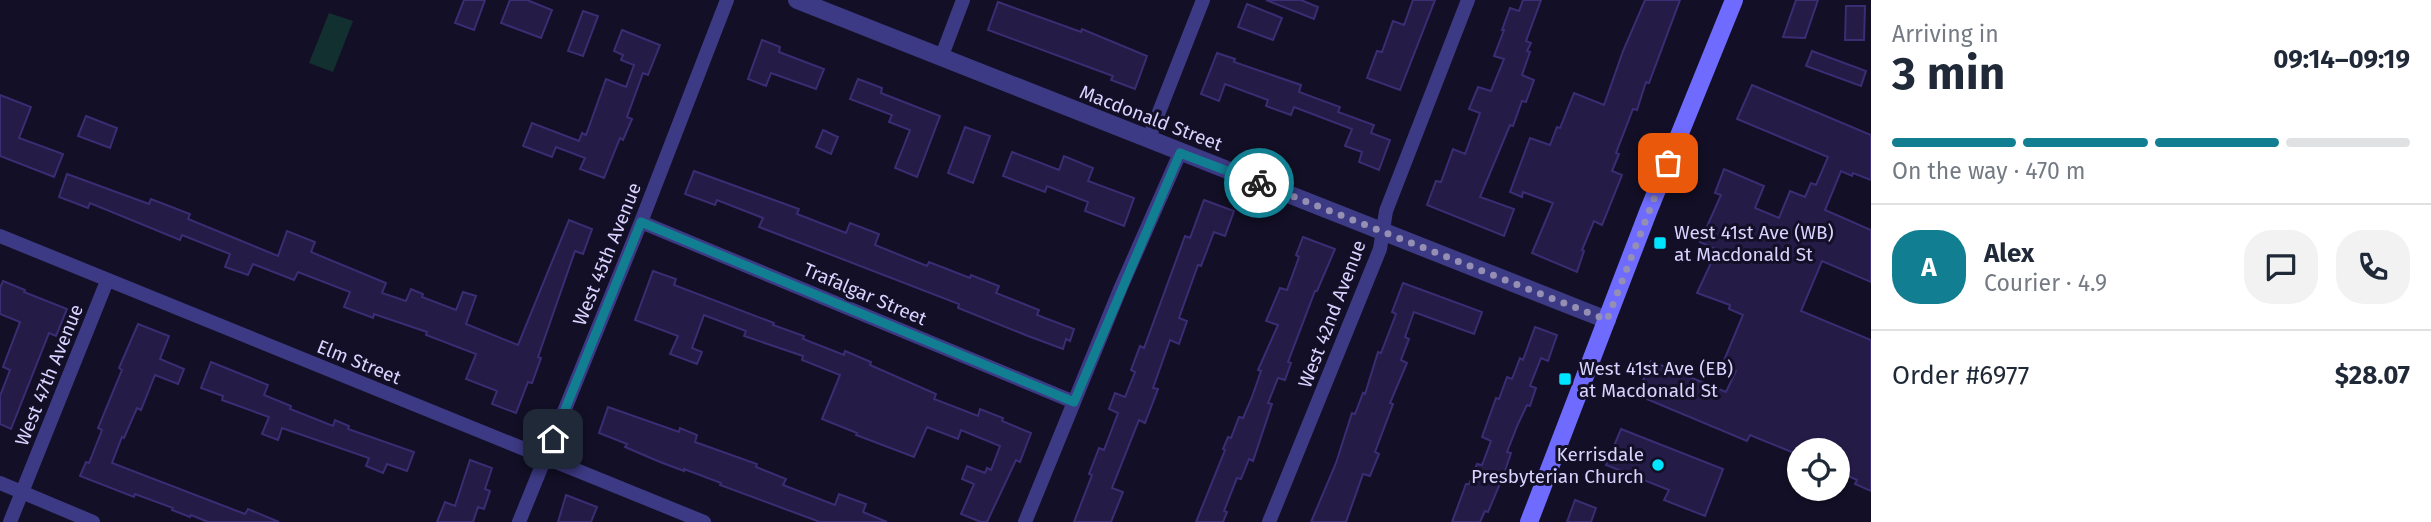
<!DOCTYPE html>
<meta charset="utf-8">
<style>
:root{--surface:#fff;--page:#f2f2f3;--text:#1f2937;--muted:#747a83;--line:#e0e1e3;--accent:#117e91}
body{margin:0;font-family:"Fira Sans",sans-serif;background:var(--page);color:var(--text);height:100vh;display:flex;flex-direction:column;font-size:26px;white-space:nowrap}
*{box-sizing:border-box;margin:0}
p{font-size:23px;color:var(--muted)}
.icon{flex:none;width:38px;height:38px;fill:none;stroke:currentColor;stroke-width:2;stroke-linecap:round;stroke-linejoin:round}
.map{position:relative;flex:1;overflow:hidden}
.details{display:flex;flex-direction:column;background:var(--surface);width:560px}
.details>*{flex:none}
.fabs{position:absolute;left:1787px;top:438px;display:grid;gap:14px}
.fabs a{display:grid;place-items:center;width:63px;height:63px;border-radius:50%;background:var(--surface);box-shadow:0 2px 5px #0004;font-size:35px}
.pin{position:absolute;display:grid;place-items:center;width:60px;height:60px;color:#fff;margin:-30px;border-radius:14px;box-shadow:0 4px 10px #0006}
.courier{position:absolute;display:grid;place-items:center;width:70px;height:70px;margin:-35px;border:5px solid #117e91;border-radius:50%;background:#fff;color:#222;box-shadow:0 2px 9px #0007}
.overview em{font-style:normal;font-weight:700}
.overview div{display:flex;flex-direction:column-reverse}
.overview{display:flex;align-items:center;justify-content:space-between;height:119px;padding:0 21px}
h1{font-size:46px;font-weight:700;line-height:52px}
.bar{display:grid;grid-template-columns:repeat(4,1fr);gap:10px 7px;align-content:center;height:84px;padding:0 21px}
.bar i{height:9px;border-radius:5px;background:var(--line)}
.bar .current{background:var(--accent)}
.bar p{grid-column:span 4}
.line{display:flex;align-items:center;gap:18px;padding:0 21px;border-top:2px solid var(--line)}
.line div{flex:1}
.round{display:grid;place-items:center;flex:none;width:74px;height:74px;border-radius:28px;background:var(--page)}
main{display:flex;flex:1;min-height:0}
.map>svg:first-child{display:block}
.green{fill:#12302f}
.building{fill:#241b47;stroke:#3b2d73;stroke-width:2}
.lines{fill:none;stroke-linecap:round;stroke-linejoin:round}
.minor{stroke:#3d3a85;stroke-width:14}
.tertiary{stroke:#3d3a85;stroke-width:18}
.secondary{stroke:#6f6bff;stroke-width:18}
.done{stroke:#948fb3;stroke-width:7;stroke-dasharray:0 12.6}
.route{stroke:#117e91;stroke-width:9}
.poi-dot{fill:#00e5ff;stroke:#130f26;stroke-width:2.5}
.labels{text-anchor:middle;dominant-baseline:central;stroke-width:6;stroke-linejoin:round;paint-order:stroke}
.street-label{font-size:19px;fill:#d9d4ff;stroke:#130f26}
.poi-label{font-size:19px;fill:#d9d4ff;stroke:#130f26;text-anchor:start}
</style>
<main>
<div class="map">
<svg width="1871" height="522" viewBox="0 0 1871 522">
<rect width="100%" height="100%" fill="#130f26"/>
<path class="green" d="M329,13L353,21L333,72L309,63Z"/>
<path class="building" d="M464,0H485L474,30L455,23Z
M510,0H527L552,10L541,38L501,23Z
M1266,0H1301L1318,7L1314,19Z
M1413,0H1435L1400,90L1367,78L1377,51L1382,52L1393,21L1404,25Z
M1523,0H1541L1526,41L1531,43L1527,51L1530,52L1522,75L1534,80L1526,102L1522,101L1513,126L1510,125L1480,197L1514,209L1504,236L1427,205L1436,181L1441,182L1453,149L1465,154L1480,113L1469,109L1478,87L1491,91L1504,59L1494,56L1504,30H1502L1510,8L1519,11Z
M1645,0H1680L1649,83L1646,82L1637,110L1633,109L1616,153L1619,154L1612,171L1622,175L1602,225L1594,221L1582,250L1584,251L1577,272L1532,253L1553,203L1523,192L1522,197L1510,192L1530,138L1550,145L1557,127L1560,128L1574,93L1604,105L1623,51Z
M1796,0H1818L1805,38L1783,37Z
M998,2L1081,32L1082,29L1147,56L1135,89L1111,80L1113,76L988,30Z
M1247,4L1282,18L1273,40L1238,27Z
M1846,6H1865L1864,40H1845Z
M583,11L598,16L583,56L568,51Z
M622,30L660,45L648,75L643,73L627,117L632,119L623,140L620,138L604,178L580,169L585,158L556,147L552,157L523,146L532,123L579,141L582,133L586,135L606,79L626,87L634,65L621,60L623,55L614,51Z
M762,40L780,47L779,52L824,69L816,89L771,73L766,86L748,79Z
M1812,51L1866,71L1861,86L1806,66Z
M1217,53L1235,59L1234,62L1301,85L1299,92L1340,107L1338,112L1374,125L1371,133L1390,140L1379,170L1359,162L1362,152L1345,146L1352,129L1294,107L1291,115L1266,106L1268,100L1225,84L1219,101L1201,94Z
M858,79L882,88L881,93L940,116L917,177L895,168L910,130L889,122L892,115L850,99Z
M1752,85L1871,135V180L1853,173L1852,176L1841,171L1825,210L1871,230V282L1822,261L1801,311L1871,340V491L1855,484L1857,480L1838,471V450H1799V455L1750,435L1747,441L1637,395L1651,361L1726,392L1736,371L1722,365L1743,315L1729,309L1730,305L1697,293L1717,250L1700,242L1721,195L1715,193L1724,169L1764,186L1755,208L1779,218L1790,191L1805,197L1811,183L1816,185L1828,157L1737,119Z
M0,95L31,107L19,138L63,154L54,177L0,156Z
M86,116L117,128L110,148L78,136Z
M965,127L990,136L973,183L948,173Z
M823,130L838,137L831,154L816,147Z
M1012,152L1059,170L1064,156L1093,168L1088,181L1134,198L1124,226L1085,211L1088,202L1047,186L1045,192L1003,176Z
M694,171L799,209L797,214L846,233L850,223L879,234L875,245L927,266L929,262L970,278L971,275L999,286L996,293L1039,310L1037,315L1074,329L1070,341L1066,339L1063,349L1028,336L958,308L959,304L759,227L763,218L717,200L715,205L685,194Z
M67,174L149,204L151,199L190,214L188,219L278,256L287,231L315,242L311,252L386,283L382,293L406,301L411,289L423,294L422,297L456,310L463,292L476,296L466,324L518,345L569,220L592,229L583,254L575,251L538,357L541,358L532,383L528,382L516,413L492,404L497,391L466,379L476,354L426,335L427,332L374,314L373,318L344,307L350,292L298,272L294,280L253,264L248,275L225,267L230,254L182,235L180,240L90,203L88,208L59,197Z
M1204,200L1234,211L1225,236L1214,232L1201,266L1198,265L1179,318L1187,321L1179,344L1170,340L1153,388L1158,389L1145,423L1139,420L1112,488L1123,492L1111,522H1074L1092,475L1089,474L1099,448L1104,450L1118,413L1109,409L1115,393L1125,397L1135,372L1131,370L1140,346L1144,348L1185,236L1190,238Z
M1303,237L1335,249L1317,291H1315L1288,362L1291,363L1285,380L1278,378L1268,403L1272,404L1253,461L1249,459L1241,479L1237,478L1224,511L1227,512L1223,522H1196L1225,450L1223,449L1228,437L1231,438L1239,417L1243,418L1252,397L1261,371L1258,370L1278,325L1266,321L1280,288L1287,290L1299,257L1296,255Z
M653,271L676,279L674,285L774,323L773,325L804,336L803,339L844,355L845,351L871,362L870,365L936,394L934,399L978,416L980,409L1003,418L1002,421L1031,433L1020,462L1016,460L987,522H981L961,514L974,484L962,479L967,466L985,473L987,468L991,470L1000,446L961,430L958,439L927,427L914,457L856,435L857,433L822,419L840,375L802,360L803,356L744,336L746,331L704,315L692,348L702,352L697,364L670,354L678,336L635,320Z
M3,281L25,290L24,292L67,309L56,336L49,333L11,429L0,424V396L10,370L3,367L20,322L0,314V288Z
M1403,283L1482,312L1474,334L1414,312L1405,337L1409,339L1401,360L1407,363L1390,403L1393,404L1375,452L1379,454L1370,476L1363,474L1346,522H1311L1336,463L1352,413L1355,414L1363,393L1365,394L1378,352L1381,353L1396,314L1392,312Z
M138,324L169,336L160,359L184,369L178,384L155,375L141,410L137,408L124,438L122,437L112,463L245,514L248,509L279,522H208L191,515L190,517L172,510L173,508L135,494L134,497L80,476L86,462L89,463L102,430L98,428L122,370L119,368Z
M1535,327L1557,335L1548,361L1541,358L1530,386L1536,388L1530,406L1527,405L1518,424L1507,452L1511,453L1504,474L1488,512L1485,511L1480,522H1452L1466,484H1469L1477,464L1482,465L1491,441L1482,437L1496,398L1499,399L1507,377L1512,379L1520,358L1523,360Z
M211,362L268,385L264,395L291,406L290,409L333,426L335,420L349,426L348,429L414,452L407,471L387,464L383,473L366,466L369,458L282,428L278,440L262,434L269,417L222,400L223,396L201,388Z
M608,407L679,432L680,428L697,435L695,442L757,464L756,467L786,479L783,485L835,505L839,494L866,504L863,512L887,522H820L720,485L721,483L684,469V471L660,462L625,447L627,444L599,433Z
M1621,429L1723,469L1705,516L1664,500L1669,490L1606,465Z
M470,460L492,468L485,489L490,491L484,509L478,507L473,522H437L445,502L455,506Z
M566,495L597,507L591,522H558Z
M1575,500L1596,508L1591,522H1567Z"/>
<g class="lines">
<path class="minor" d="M941,58L963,0
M1148,140L1203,0
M641,222L1074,402
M0,236L704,522
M0,483L93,522
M10,522L107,281
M519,522L641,222L727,0
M1025,522L1121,287L1180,153
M1269,522L1380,249L1386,211L1468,0"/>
<path class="tertiary" d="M797,0L1607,320"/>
<path class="secondary" d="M1529,522L1648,212L1734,0"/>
</g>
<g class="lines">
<path class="done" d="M1259,183L1607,320L1668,163"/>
<path class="route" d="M553,439L641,222L1074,402L1180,153L1259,183"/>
</g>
<g class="poi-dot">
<rect x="1653" y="236" width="14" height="14" rx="3.5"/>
<rect x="1558" y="372" width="14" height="14" rx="3.5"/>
<circle cx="1658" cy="465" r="7"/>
</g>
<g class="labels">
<g class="street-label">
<text transform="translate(1151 118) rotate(21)">Macdonald Street</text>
<text transform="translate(607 254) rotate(-68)">West 45th Avenue</text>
<text transform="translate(865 294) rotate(23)">Trafalgar Street</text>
<text transform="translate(1332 314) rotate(-69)">West 42nd Avenue</text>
<text transform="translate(359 362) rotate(22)">Elm Street</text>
<text transform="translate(49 375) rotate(-68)">West 47th Avenue</text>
</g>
<g class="poi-label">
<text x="1674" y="232">West 41st Ave (WB)<tspan x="1674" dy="22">at Macdonald St</tspan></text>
<text x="1579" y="368">West 41st Ave (EB)<tspan x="1579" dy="22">at Macdonald St</tspan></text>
<text x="1644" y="454" text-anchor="end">Kerrisdale<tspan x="1644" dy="22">Presbyterian Church</tspan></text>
</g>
</g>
</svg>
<div class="fabs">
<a><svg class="icon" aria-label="locate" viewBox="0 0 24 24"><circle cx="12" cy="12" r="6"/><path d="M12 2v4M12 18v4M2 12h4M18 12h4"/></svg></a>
</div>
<div class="pin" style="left:1668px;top:163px;background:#ea580c"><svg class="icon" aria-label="bag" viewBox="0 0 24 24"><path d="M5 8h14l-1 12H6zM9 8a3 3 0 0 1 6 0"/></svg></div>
<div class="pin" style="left:553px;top:439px;background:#1f2937"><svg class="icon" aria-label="home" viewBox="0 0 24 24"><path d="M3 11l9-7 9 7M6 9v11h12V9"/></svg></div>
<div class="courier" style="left:1259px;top:183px"><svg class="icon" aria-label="bike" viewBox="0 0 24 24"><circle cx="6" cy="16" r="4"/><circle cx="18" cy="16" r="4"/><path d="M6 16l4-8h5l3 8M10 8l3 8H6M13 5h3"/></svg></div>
</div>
<section class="details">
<div class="overview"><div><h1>3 min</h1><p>Arriving in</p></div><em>09:14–09:19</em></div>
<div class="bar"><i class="current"></i><i class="current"></i><i class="current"></i><i></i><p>On the way · 470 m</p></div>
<div class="line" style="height:126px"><b class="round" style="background:var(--accent);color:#fff">A</b><div><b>Alex</b><p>Courier · 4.9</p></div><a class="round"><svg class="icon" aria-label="chat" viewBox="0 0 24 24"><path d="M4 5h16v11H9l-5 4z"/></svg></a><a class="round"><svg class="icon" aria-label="phone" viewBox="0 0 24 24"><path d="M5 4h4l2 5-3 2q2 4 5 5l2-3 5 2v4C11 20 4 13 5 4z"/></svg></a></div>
<div class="line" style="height:91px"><div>Order #6977</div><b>$28.07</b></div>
</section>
</main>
